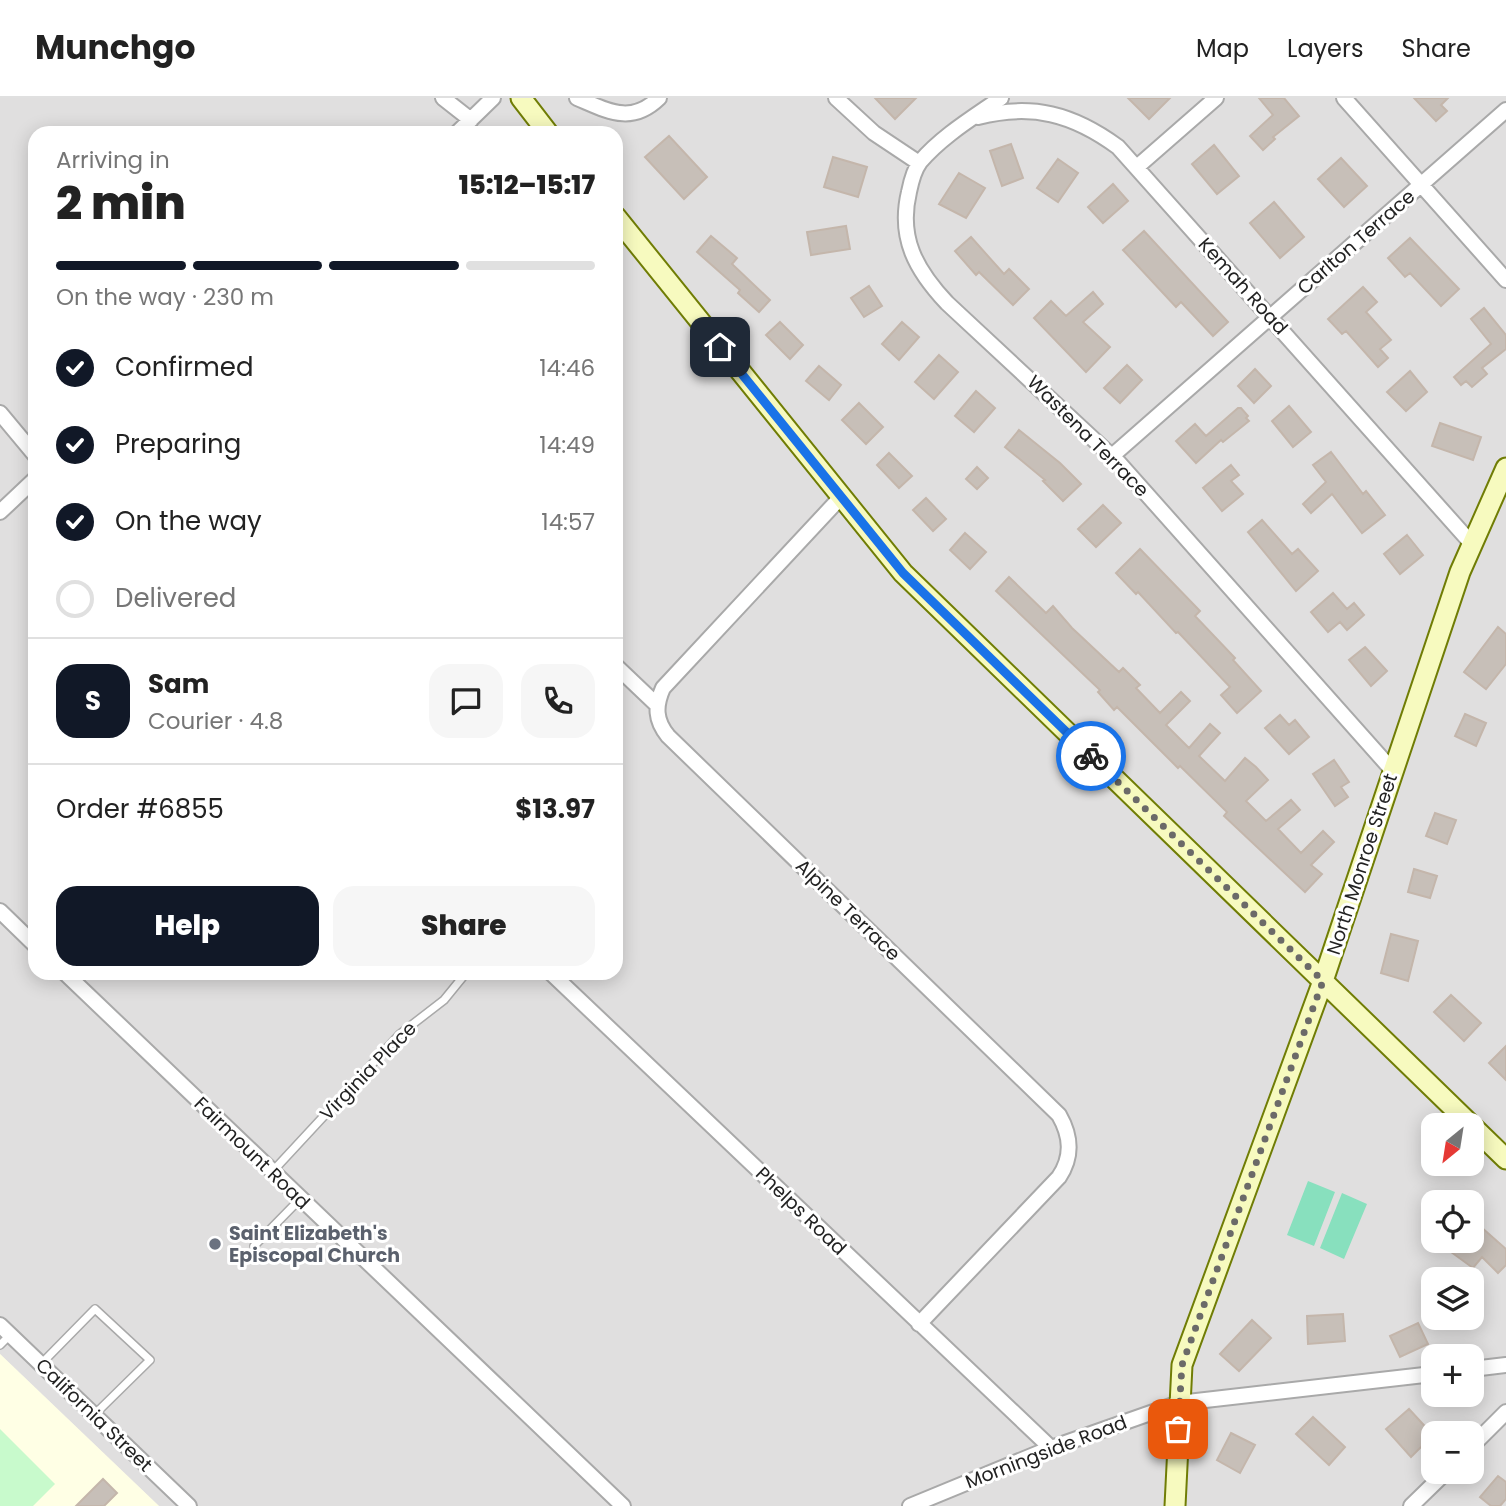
<!DOCTYPE html>
<meta charset="utf-8">
<style>
:root{--surface:#fff;--page:#f6f6f6;--text:#222;--muted:#767676;--line:#e0e0e0;--accent:#111827}
body{margin:0;font-family:Poppins,sans-serif;background:var(--page);color:var(--text);height:100vh;display:flex;flex-direction:column;font-size:26px;white-space:nowrap}
*{box-sizing:border-box;margin:0}
p{font-size:23px;color:var(--muted)}
.icon{flex:none;width:38px;height:38px;fill:none;stroke:currentColor;stroke-width:2;stroke-linecap:round;stroke-linejoin:round}
.map{position:relative;flex:1;overflow:hidden}
.drawer{position:absolute;left:28px;top:28px;width:595px;height:854px;display:flex;flex-direction:column;background:var(--surface);border-radius:21px;box-shadow:0 4px 18px #0003}
.drawer>*{flex:none}
.needle{width:46px;rotate:210deg}
.controls{position:absolute;left:1421px;top:1015px;display:grid;gap:14px}
.controls a{display:grid;place-items:center;width:63px;height:63px;border-radius:14px;background:var(--surface);box-shadow:0 4px 18px #0003;font-size:35px}
.pin{position:absolute;display:grid;place-items:center;width:60px;height:60px;color:#fff;margin:-30px;border-radius:14px;box-shadow:0 4px 10px #0006}
.courier{position:absolute;display:grid;place-items:center;width:70px;height:70px;margin:-35px;border:5px solid #1a73e8;border-radius:50%;background:#fff;color:#222;box-shadow:0 2px 9px #0007}
.headline em{font-style:normal;font-weight:800}
.headline div{display:flex;flex-direction:column-reverse}
.headline{display:flex;align-items:center;justify-content:space-between;height:119px;padding:0 28px}
h1{font-size:46px;font-weight:800;line-height:52px}
.bar{display:grid;grid-template-columns:repeat(4,1fr);gap:10px 7px;align-content:center;height:84px;padding:0 28px}
.bar i{height:9px;border-radius:5px;background:var(--line)}
.bar .on{background:var(--accent)}
.bar p{grid-column:span 4}
.line{display:flex;align-items:center;gap:18px;padding:0 28px;border-top:2px solid var(--line)}
.line div{flex:1}
.round{display:grid;place-items:center;flex:none;width:74px;height:74px;border-radius:21px;background:var(--page)}
ol{padding:0 28px;list-style:none}
li{display:flex;align-items:center;gap:21px;height:77px}
li p{margin-inline-start:auto}
li .icon{padding:7px;border-radius:50%;background:var(--accent);color:#fff;stroke-width:4}
li:last-child{color:var(--muted)}
li i{width:38px;height:38px;border:4px solid var(--line);border-radius:50%}
.button{display:flex;gap:14px;margin-top:auto;padding:14px 28px}
.button a{flex:1;height:80px;border-radius:21px;background:var(--accent);color:#fff;font-size:28px;font-weight:800;line-height:80px;text-align:center}
.button a+a{background:var(--page);color:var(--text)}
header{display:flex;align-items:center;gap:42px;box-sizing:border-box;height:98px;padding:0 35px;background:var(--surface);border-bottom:2px solid var(--line)}
header strong{font-size:33px}
nav{display:flex;gap:38px;margin-inline-start:auto;font-size:24px}
.map>svg:first-child{display:block}
.residential{fill:#e0dfdf;fill-rule:evenodd}
.education{fill:#ffffe5}
.park{fill:#c8facc}
.pitch{fill:#88e0be}
.building{fill:#c7bfb8;stroke:#c4b6ab;stroke-width:2}
.lines{fill:none;stroke-linecap:round;stroke-linejoin:round}
.lane-casing{stroke:#a9a9a9;stroke-width:10}
.street-casing{stroke:#a9a9a9;stroke-width:18}
.secondary-casing{stroke:#707d05;stroke-width:23}
.lane{stroke:#fff;stroke-width:7}
.street{stroke:#fff;stroke-width:14}
.secondary{stroke:#f7fabf;stroke-width:19}
.done{stroke:#6b6a68;stroke-width:7;stroke-dasharray:0 12.6}
.route{stroke:#1a73e8;stroke-width:9}
.worship-dot{fill:#6b7280;stroke:#fff;stroke-width:2.5}
.labels{text-anchor:middle;dominant-baseline:central;stroke-width:6;stroke-linejoin:round;paint-order:stroke}
.street-label{font-size:19px;fill:#222;stroke:#fff}
.worship-label{font-size:19px;font-weight:bold;fill:#5b616d;stroke:#fff;text-anchor:start}
</style>
<header>
<strong>Munchgo</strong>
<nav><a>Map</a><a>Layers</a><a>Share</a></nav>
</header>
<div class="map">
<svg width="1506" height="1408" viewBox="0 0 1506 1408">
<rect width="100%" height="100%" fill="#f2efe9"/>
<path class="residential" d="M0,0H1506V1408H159L0,1256ZM35,35H616V875H35ZM1433,1027H1472V1066H1433ZM1433,1104H1472V1143H1433ZM1433,1181H1472V1220H1433ZM1433,1258H1472V1297H1433ZM1433,1335H1472V1374H1433Z"/>
<path class="education" d="M0,1256L159,1408H0Z"/>
<path class="park" d="M0,1331L55,1386L33,1408H0Z"/>
<path class="pitch" d="M1308,1083L1335,1094L1314,1148L1287,1137Z
M1342,1095L1367,1106L1344,1161L1320,1150Z"/>
<path class="building" d="M875,0H916L895,21Z
M1128,0H1170L1149,21Z
M1259,0H1284L1299,18L1273,39L1275,41L1263,52L1250,38L1273,17Z
M1414,0H1448L1441,7L1447,13L1436,23Z
M669,38L707,79L684,101L645,59Z
M1011,46L1023,80L1002,88L990,53Z
M1214,47L1239,78L1217,96L1192,66Z
M833,59L867,69L858,99L824,89Z
M1341,60L1367,88L1344,109L1318,81Z
M1058,61L1078,75L1058,104L1037,90Z
M959,75L985,90L966,120L939,106Z
M1113,86L1128,103L1103,125L1088,109Z
M1274,104L1304,139L1280,160L1250,125Z
M846,128L850,151L811,157L807,134Z
M1144,133L1228,224L1213,238L1181,204L1176,209L1123,152Z
M711,138L737,160L732,166L770,202L759,214L738,195L740,192L697,154Z
M971,139L1004,176L1009,171L1029,191L1013,207L979,174L976,177L955,153Z
M1410,140L1459,191L1441,208L1410,175L1405,179L1388,160Z
M869,188L882,208L864,219L851,200Z
M1363,189L1377,204L1366,214L1391,242L1380,251L1388,260L1378,269L1346,233L1342,236L1328,221Z
M1093,194L1103,206L1083,224L1110,249L1086,274L1034,220L1051,203L1066,218Z
M1484,210L1506,237V251L1482,270L1487,276L1472,289L1466,283L1461,287L1454,279L1491,246L1471,221Z
M780,224L803,247L790,261L766,237Z
M902,224L919,239L899,262L882,246Z
M939,257L958,274L934,301L915,284Z
M1127,267L1142,282L1120,305L1104,290Z
M819,268L841,287L829,302L806,283Z
M1255,271L1271,288L1254,305L1238,288Z
M1410,273L1427,294L1406,313L1387,294Z
M976,293L995,310L974,334L955,318Z
M859,305L883,329L866,346L842,322Z
M1289,308L1311,334L1293,349L1272,323Z
M1238,310H1241L1248,318L1246,320L1249,323L1223,344L1221,342L1196,365L1176,343L1195,326L1206,338Z
M1440,325L1481,339L1473,362L1432,348Z
M1019,332L1060,365L1081,386L1063,403L1043,383L1045,382L1005,349Z
M1331,354L1363,396L1366,393L1385,417L1362,435L1332,396L1311,415L1303,406L1326,384L1313,367Z
M889,355L912,378L899,390L877,367Z
M1231,367L1239,377L1231,383L1243,396L1222,413L1203,390Z
M977,369L988,380L977,391L966,381Z
M926,400L946,421L933,433L913,412Z
M1103,407L1121,425L1096,449L1078,431Z
M1262,422L1292,456L1298,451L1318,473L1296,493L1248,434Z
M965,435L986,454L970,471L950,452Z
M1407,437L1423,457L1400,476L1384,456Z
M1140,451L1200,513L1195,518L1235,560L1233,562L1261,593L1237,615L1221,597L1230,589L1178,534L1176,535L1138,494L1136,496L1116,475Z
M1009,479L1046,515L1053,508L1072,530L1119,574L1123,570L1140,587L1136,590L1160,615L1181,594L1190,603L1166,627L1189,650L1210,626L1220,635L1199,658L1225,683L1245,660L1256,669L1268,682L1246,703L1266,723L1291,702L1300,712L1278,731L1301,755L1323,733L1334,744L1311,767L1322,776L1305,794L1224,718L1227,714L1180,668L1178,670L1117,609L1114,612L1098,594L1100,592L996,493Z
M1333,495L1347,511L1354,505L1364,517L1347,532L1340,524L1328,534L1311,514Z
M1498,529L1506,536V566L1486,591L1464,574Z
M1365,549L1387,573L1371,588L1349,562Z
M1465,616L1486,625L1476,648L1455,638Z
M1280,617L1289,627L1295,622L1309,639L1289,656L1265,630Z
M1334,662L1349,684L1341,689L1348,699L1335,708L1313,676Z
M1435,715L1456,722L1447,746L1426,738Z
M1414,771L1437,778L1430,800L1408,794Z
M1391,836L1418,843L1408,883L1381,875Z
M1451,897L1481,925L1464,943L1434,914Z
M1506,948V982L1489,965Z
M1472,1121L1506,1151V1167L1498,1175L1482,1159L1473,1170L1436,1143H1472Z
M1343,1216L1345,1243L1308,1246L1307,1218Z
M1252,1222L1271,1240L1239,1273L1220,1256Z
M1418,1225L1428,1246L1400,1259L1390,1238Z
M1409,1311L1433,1337L1411,1359L1386,1331Z
M1313,1319L1345,1349L1329,1367L1296,1336Z
M1231,1335L1255,1347L1240,1375L1217,1362Z
M1498,1378L1506,1384V1401L1500,1408H1491L1480,1399Z
M103,1381L117,1395L104,1408H76Z"/>
<g class="lines">
<g class="lane-casing">
<path id="lane" d="M272,1074L400,936L444,902L466,875
M254,1148L300,1101
M0,1247L10,1237
M41,1266L95,1211L150,1262L94,1317"/>
</g>
<g class="street-casing">
<path id="street" d="M443,0L471,22
M577,0C608,13 631,27 659,0
M836,0L874,35L919,65
M1001,0C974,19 942,38 920,64C914,72 911,84 909,94C898,140 916,172 947,205L1119,365L1393,673
M1344,0L1506,182
M978,19C1032,5 1073,16 1118,49L1472,446
M457,35L493,0
M1137,69L1216,0
M0,315L35,357
M1112,358L1506,12
M841,399L663,590C655,608 655,622 668,638L1059,1017C1071,1038 1073,1058 1059,1079L919,1226
M0,414L35,381
M616,568L657,607
M0,813L35,847
M65,875L623,1408
M551,875L1051,1350
M0,1227L189,1408
M1472,1271L1506,1267
M1472,1348L1506,1314
M910,1408L1051,1350L1179,1305L1433,1276
M1411,1408L1446,1374"/>
</g>
<g class="secondary-casing">
<path id="secondary" d="M521,0L548,35
M616,119L903,475L1471,1027
M1472,1028L1506,1061
M1175,1408L1182,1267L1323,883L1460,474L1506,370"/>
</g>
<use href="#lane" class="lane"/>
<use href="#street" class="street"/>
<use href="#secondary" class="secondary"/>
</g>
<g class="lines">
<path class="done" d="M1091,658L1323,883L1182,1267L1178,1331"/>
<path class="route" d="M720,249L903,475L1091,658"/>
</g>
<circle class="worship-dot" cx="215" cy="1146" r="7"/>
<g class="labels">
<g class="street-label">
<text transform="translate(1356 144) rotate(-41)">Carlton Terrace</text>
<text transform="translate(1243 188) rotate(48)">Kemah Road</text>
<text transform="translate(1088 338) rotate(45)">Wastena Terrace</text>
<text transform="translate(1362 766) rotate(-72)">North Monroe Street</text>
<text transform="translate(848 812) rotate(44)">Alpine Terrace</text>
<text transform="translate(368 973) rotate(-46)">Virginia Place</text>
<text transform="translate(252 1055) rotate(44)">Fairmount Road</text>
<text transform="translate(801 1113) rotate(44)">Phelps Road</text>
<text transform="translate(94 1317) rotate(44)">California Street</text>
<text transform="translate(1046 1354) rotate(-21)">Morningside Road</text>
</g>
<g class="worship-label">
<text x="229" y="1135">Saint Elizabeth's<tspan x="229" dy="22">Episcopal Church</tspan></text>
</g>
</g>
</svg>
<div class="controls">
<a><svg class="needle" viewBox="-14 -14 28 28"><path d="M0-13l5 13h-10z" fill="#e53935"/><path d="M0 13l5-13h-10z" fill="#767676"/></svg></a>
<a><svg class="icon" aria-label="locate" viewBox="0 0 24 24"><circle cx="12" cy="12" r="6"/><path d="M12 2v4M12 18v4M2 12h4M18 12h4"/></svg></a>
<a><svg class="icon" aria-label="layers" viewBox="0 0 24 24"><path d="M12 4l9 5-9 5-9-5zM3 14l9 5 9-5"/></svg></a>
<a>+</a>
<a>−</a>
</div>
<div class="pin" style="left:1178px;top:1331px;background:#ea580c"><svg class="icon" aria-label="bag" viewBox="0 0 24 24"><path d="M5 8h14l-1 12H6zM9 8a3 3 0 0 1 6 0"/></svg></div>
<div class="pin" style="left:720px;top:249px;background:#1f2937"><svg class="icon" aria-label="home" viewBox="0 0 24 24"><path d="M3 11l9-7 9 7M6 9v11h12V9"/></svg></div>
<div class="courier" style="left:1091px;top:658px"><svg class="icon" aria-label="bike" viewBox="0 0 24 24"><circle cx="6" cy="16" r="4"/><circle cx="18" cy="16" r="4"/><path d="M6 16l4-8h5l3 8M10 8l3 8H6M13 5h3"/></svg></div>
<section class="drawer">
<div class="headline"><div><h1>2 min</h1><p>Arriving in</p></div><em>15:12–15:17</em></div>
<div class="bar"><i class="on"></i><i class="on"></i><i class="on"></i><i></i><p>On the way · 230 m</p></div>
<ol>
<li><svg class="icon" aria-label="check" viewBox="0 0 24 24"><path d="M5 12l5 5 9-10"/></svg>Confirmed<p>14:46</p></li>
<li><svg class="icon" aria-label="check" viewBox="0 0 24 24"><path d="M5 12l5 5 9-10"/></svg>Preparing<p>14:49</p></li>
<li><svg class="icon" aria-label="check" viewBox="0 0 24 24"><path d="M5 12l5 5 9-10"/></svg>On the way<p>14:57</p></li>
<li><i></i>Delivered</li>
</ol>
<div class="line" style="height:126px"><b class="round" style="background:var(--accent);color:#fff">S</b><div><b>Sam</b><p>Courier · 4.8</p></div><a class="round"><svg class="icon" aria-label="chat" viewBox="0 0 24 24"><path d="M4 5h16v11H9l-5 4z"/></svg></a><a class="round"><svg class="icon" aria-label="phone" viewBox="0 0 24 24"><path d="M5 4h4l2 5-3 2q2 4 5 5l2-3 5 2v4C11 20 4 13 5 4z"/></svg></a></div>
<div class="line" style="height:91px"><div>Order #6855</div><b>$13.97</b></div>
<div class="button"><a>Help</a><a>Share</a></div>
</section>
</div>
